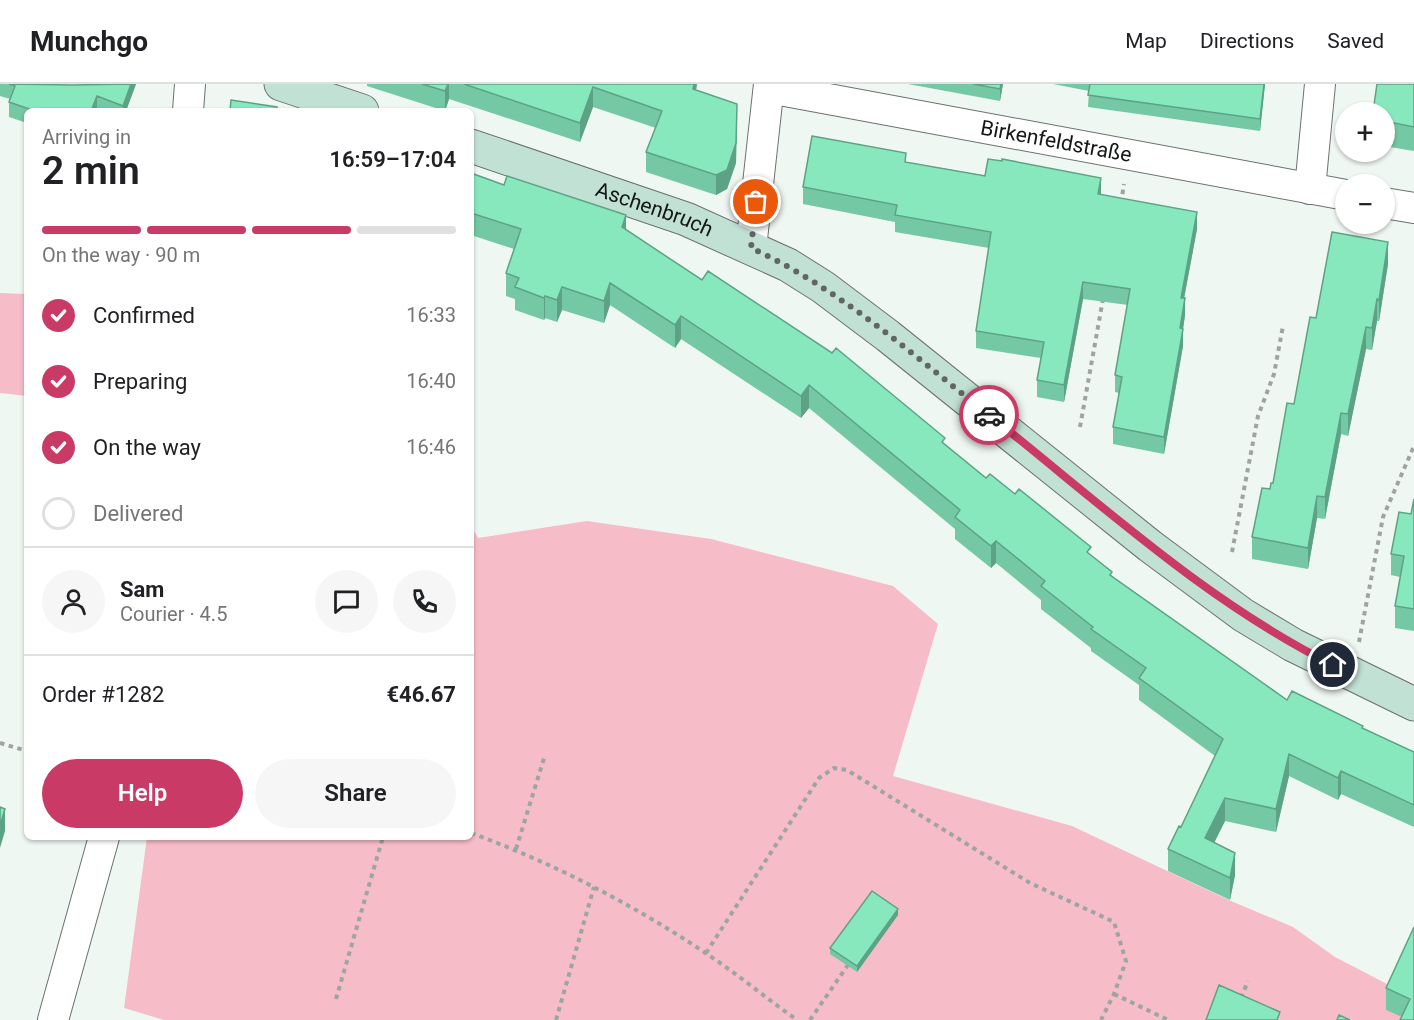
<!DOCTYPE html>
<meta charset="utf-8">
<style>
:root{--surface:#fff;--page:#f6f6f6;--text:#202124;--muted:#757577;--line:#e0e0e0;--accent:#c93b66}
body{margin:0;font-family:Roboto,sans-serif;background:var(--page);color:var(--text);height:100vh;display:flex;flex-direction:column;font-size:22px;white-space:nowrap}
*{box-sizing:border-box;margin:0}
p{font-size:20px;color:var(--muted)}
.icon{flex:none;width:33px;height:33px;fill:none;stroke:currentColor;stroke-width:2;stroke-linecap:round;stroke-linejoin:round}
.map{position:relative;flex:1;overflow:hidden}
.details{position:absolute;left:24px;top:24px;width:450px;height:732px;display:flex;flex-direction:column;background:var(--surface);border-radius:9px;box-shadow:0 2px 4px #0004}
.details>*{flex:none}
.fabs{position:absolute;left:1335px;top:18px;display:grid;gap:12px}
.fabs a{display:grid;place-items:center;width:60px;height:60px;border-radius:50%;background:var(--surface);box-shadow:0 2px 4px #0004;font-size:30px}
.pin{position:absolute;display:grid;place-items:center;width:51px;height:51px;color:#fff;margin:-26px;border:3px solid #fff;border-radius:50%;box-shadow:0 2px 6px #0007}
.courier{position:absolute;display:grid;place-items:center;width:60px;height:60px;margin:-30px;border:4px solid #c93b66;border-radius:50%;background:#fff;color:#222;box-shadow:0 2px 8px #0007}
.head em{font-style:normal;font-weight:600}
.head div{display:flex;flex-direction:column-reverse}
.head{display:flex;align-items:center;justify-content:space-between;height:102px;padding:0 18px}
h1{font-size:39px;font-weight:600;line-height:45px}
.bar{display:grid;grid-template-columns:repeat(4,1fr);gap:9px 6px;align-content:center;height:72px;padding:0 18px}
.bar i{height:8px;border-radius:4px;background:var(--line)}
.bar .current{background:var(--accent)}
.bar p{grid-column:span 4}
.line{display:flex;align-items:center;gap:15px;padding:0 18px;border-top:2px solid var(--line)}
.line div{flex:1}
.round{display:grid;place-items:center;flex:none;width:63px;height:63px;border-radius:32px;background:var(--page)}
ol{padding:0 18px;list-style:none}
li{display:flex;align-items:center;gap:18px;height:66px}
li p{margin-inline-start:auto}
li .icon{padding:6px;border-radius:50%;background:var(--accent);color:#fff;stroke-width:4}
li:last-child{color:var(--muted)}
li i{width:33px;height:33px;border:3px solid var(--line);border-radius:50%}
.button{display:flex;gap:12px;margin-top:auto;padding:12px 18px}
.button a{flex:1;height:69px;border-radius:36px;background:var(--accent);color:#fff;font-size:24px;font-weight:600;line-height:69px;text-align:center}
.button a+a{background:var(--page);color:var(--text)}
header{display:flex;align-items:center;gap:36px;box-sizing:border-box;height:84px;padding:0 30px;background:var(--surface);border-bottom:2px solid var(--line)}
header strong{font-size:28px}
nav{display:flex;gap:33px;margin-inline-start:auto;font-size:21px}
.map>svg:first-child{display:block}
.green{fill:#f6bdc8}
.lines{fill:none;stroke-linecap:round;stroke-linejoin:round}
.street-casing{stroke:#6b716e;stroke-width:32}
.secondary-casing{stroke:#6b716e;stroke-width:35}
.path{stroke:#9ea4a1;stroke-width:4;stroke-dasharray:4.5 4.5;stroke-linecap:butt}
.street{stroke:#fff;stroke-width:30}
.secondary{stroke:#c2e1d5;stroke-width:33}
.wall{fill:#74c8a3}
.shaded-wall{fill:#5ea285}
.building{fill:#87e8be;stroke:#5ea285;stroke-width:1.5}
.done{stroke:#616563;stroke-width:6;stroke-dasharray:0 10.8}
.route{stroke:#c93b66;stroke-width:8}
.labels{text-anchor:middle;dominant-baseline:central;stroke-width:4.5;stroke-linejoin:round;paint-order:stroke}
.street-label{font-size:21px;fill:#141716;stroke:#eff7f3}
</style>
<header>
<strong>Munchgo</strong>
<nav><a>Map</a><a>Directions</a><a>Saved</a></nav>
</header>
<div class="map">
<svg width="1414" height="936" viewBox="0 0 1414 936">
<rect width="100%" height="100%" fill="#eff7f3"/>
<path class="green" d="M0,209L27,210V312L0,309Z
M587,437L711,455L893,502L938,540L893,692L1072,742L1231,817L1293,843L1335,873L1414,914V936H164L124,924L147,753H471V442L478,454Z"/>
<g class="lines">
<g class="street-casing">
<g id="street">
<path id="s1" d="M769,4L1346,111"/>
<path d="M188,27L190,0"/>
<path d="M1310,105L1320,0"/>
<path d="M1384,119L1414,124"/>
<path d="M751,164L769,0"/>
<path d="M53,936L104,753"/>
</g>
</g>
<g class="secondary-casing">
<g id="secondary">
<path d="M281,0L362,27"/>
<path id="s2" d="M471,62L686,135L788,181L823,203L888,252L1150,462L1243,531L1293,561L1414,620"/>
</g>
</g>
<path class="path" d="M1121,119L1124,100
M1080,343L1103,215
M1232,468L1258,332L1274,290L1283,242
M1359,558L1383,433L1414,362
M0,659L27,667
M471,749C553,779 632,820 704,868C736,889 766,914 797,936
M516,765L545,671
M706,869L819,694L834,684L847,686L1030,799L1114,838L1126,877L1114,910L1101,936
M1114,910L1168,936
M1241,914L1248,897
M336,915L383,753
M556,936L594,803
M810,936L850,878"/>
<use href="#street" class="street"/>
<use href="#secondary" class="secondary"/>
</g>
<path class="wall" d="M0,0L72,1L136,0L126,27H27V39L9,33V18L10,15L0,12Z
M367,0H697L696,6L737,40L736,79L727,105L716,111L646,88V68L656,44L593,23L580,58L449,15L445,27L367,2Z
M908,0H1003L1000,17Z
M1053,0H1265L1260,47L1088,23L1089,7Z
M1414,0V67L1384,62V28Z
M906,78L1101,111L1197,145L1184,214L1185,231L1183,245V262L1164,370L1113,360V343L1119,309L1115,308V291L1128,221L1083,215L1064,318L1037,313V296L1041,274L976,264V247L989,164L895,148V138L803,120V103Z
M471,89L626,146L945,361L986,394L1091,471L1112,492L1287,616L1363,644L1414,668V743L1341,710L1338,716L1289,692L1276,748L1225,737L1214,759L1235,791L1230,816L1168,787V765L1181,743L1215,672L1139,616V601L1091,567V564L1041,525V516L996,479L991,484L955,455V445L809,324L801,334L681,255L675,264L610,221L604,239L562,226L557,238L545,234L544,236L515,226V215L506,212V189L514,165L471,151Z
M1388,180L1379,237H1377L1372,266L1366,265L1348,352L1341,350L1325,435L1317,434L1308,485L1252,475V453L1273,399L1316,234Z
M1414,415V547L1395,544V522L1400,493L1391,491V470L1411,430Z
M898,831L857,888L830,870V864Z
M1414,843V936L1402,933L1386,926V904Z"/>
<path class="shaded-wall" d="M131,0H136L126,27H123V22Z
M448,0H449V15L445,27V7Z
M694,0H697L693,25V5Z
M1001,0H1003L1000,17V5Z
M1264,0H1265L1260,47V35Z
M593,3V23L580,58V39Z
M97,12V27H91Z
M737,20L736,79L727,105L716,111V91Z
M1101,94V110H1098Z
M1197,128V145L1181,231V214Z
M626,131V153L622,143Z
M1388,158V180L1379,237V216Z
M1083,198V215L1064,318V301Z
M610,199V221L604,239V217Z
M562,203V226L557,238V216Z
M545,212V234L544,236V214Z
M1185,214V231L1183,245V262L1164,370V353L1180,244Z
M1377,215V237L1372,266V244Z
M681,232V255L675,264V241Z
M1366,243V265L1348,352V330Z
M809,301V324L801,334V312Z
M1341,329V350L1325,435V413Z
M1317,412V434L1308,485V464Z
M996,457V479L991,484V462Z
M1289,670V692L1276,748V725Z
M1341,687V710L1338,716V694Z
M1225,714V737L1205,777V754Z
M5,725V747L0,764V742Z
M1235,769V791L1230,816V794Z
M898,825V831L857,888V882Z"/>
<path class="building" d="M9,0L72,1L131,0L123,22L97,12L91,27H35L9,18L15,2Z
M422,0H448L445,7Z
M464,0H694L693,5L737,20L736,59L727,86L716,91L646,68L662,27L593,3L580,39Z
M973,0H1001L1000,5Z
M1090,0H1264L1260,35L1088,11Z
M1377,0H1414V43L1384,37V28H1373Z
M231,16L277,23V27H230Z
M812,52L906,69L905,78L985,92L988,75L1002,77V75L1101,94L1098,110L1197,128L1181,214H1185L1180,244L1183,245L1164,353L1113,343L1122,293L1115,291L1130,205L1083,198L1064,301L1037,296L1044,258L976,247L991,148L895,131L897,121L803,103Z
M471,89L504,101L507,92L626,131L622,143L702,196L708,187L832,269L836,264L945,354L942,358L986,394L990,390L1015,410L1019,405L1091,463L1087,468L1112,488L1110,491L1287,616L1292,607L1363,642L1362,644L1414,668V721L1341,687L1338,694L1289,670L1276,725L1225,714L1205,754L1235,769L1230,794L1168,765L1179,742L1181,743L1223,655L1139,594L1146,584L1091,545L1093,543L1041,502L1045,497L996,457L991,462L955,433L960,426L809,301L801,312L681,232L675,241L610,199L604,217L562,203L557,216L545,212L544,214L515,203L519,194L506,189L521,145L471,129Z
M1332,148L1388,158L1379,216L1377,215L1372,244L1366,243L1348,330L1341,329L1325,413L1317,412L1308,464L1252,453L1262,404L1270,405L1271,399H1273L1287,319L1294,320L1310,233L1316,234Z
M1414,415V525L1395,522L1404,472L1391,470L1399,428L1411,430Z
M0,723L5,725L0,742Z
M872,807L898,825L857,882L830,864Z
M1414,843V936H1400L1410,915L1386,904Z
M1219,901L1280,928L1277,936H1206Z
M1339,931L1350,936H1337Z"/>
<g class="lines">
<path class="done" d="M756,118L751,164C839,204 913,271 989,331"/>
<path class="route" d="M989,331C1100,419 1205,517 1333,581"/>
</g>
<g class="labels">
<g class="street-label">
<text stroke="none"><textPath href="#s1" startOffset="292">Birkenfeldstraße</textPath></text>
<text stroke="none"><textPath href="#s2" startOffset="194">Aschenbruch</textPath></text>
</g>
</g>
</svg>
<div class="fabs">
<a>+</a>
<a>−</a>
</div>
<div class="pin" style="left:756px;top:118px;background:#ea580c"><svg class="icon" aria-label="bag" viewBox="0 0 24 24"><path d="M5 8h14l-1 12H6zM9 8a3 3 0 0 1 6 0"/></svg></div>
<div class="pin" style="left:1333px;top:581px;background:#1f2937"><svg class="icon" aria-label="home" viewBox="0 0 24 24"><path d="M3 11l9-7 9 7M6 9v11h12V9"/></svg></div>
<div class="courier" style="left:989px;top:331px"><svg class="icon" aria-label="car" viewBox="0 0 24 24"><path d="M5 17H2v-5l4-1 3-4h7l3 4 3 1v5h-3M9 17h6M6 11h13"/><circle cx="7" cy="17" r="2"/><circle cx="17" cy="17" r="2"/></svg></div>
<section class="details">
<div class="head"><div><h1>2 min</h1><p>Arriving in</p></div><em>16:59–17:04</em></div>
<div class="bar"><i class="current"></i><i class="current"></i><i class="current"></i><i></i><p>On the way · 90 m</p></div>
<ol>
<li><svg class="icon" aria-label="check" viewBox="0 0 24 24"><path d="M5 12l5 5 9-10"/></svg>Confirmed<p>16:33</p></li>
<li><svg class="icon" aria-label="check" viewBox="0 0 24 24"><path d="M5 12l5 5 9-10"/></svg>Preparing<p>16:40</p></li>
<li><svg class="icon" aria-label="check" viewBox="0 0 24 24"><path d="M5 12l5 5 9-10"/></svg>On the way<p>16:46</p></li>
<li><i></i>Delivered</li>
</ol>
<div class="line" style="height:108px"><a class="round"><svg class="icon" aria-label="person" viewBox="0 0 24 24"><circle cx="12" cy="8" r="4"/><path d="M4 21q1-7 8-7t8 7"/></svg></a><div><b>Sam</b><p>Courier · 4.5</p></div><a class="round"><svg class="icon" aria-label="chat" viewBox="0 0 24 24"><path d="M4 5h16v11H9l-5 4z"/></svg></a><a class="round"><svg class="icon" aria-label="phone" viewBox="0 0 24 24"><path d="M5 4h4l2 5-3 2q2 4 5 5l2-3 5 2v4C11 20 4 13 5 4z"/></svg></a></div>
<div class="line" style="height:78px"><div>Order #1282</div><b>€46.67</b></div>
<div class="button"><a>Help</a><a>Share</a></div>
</section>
</div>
